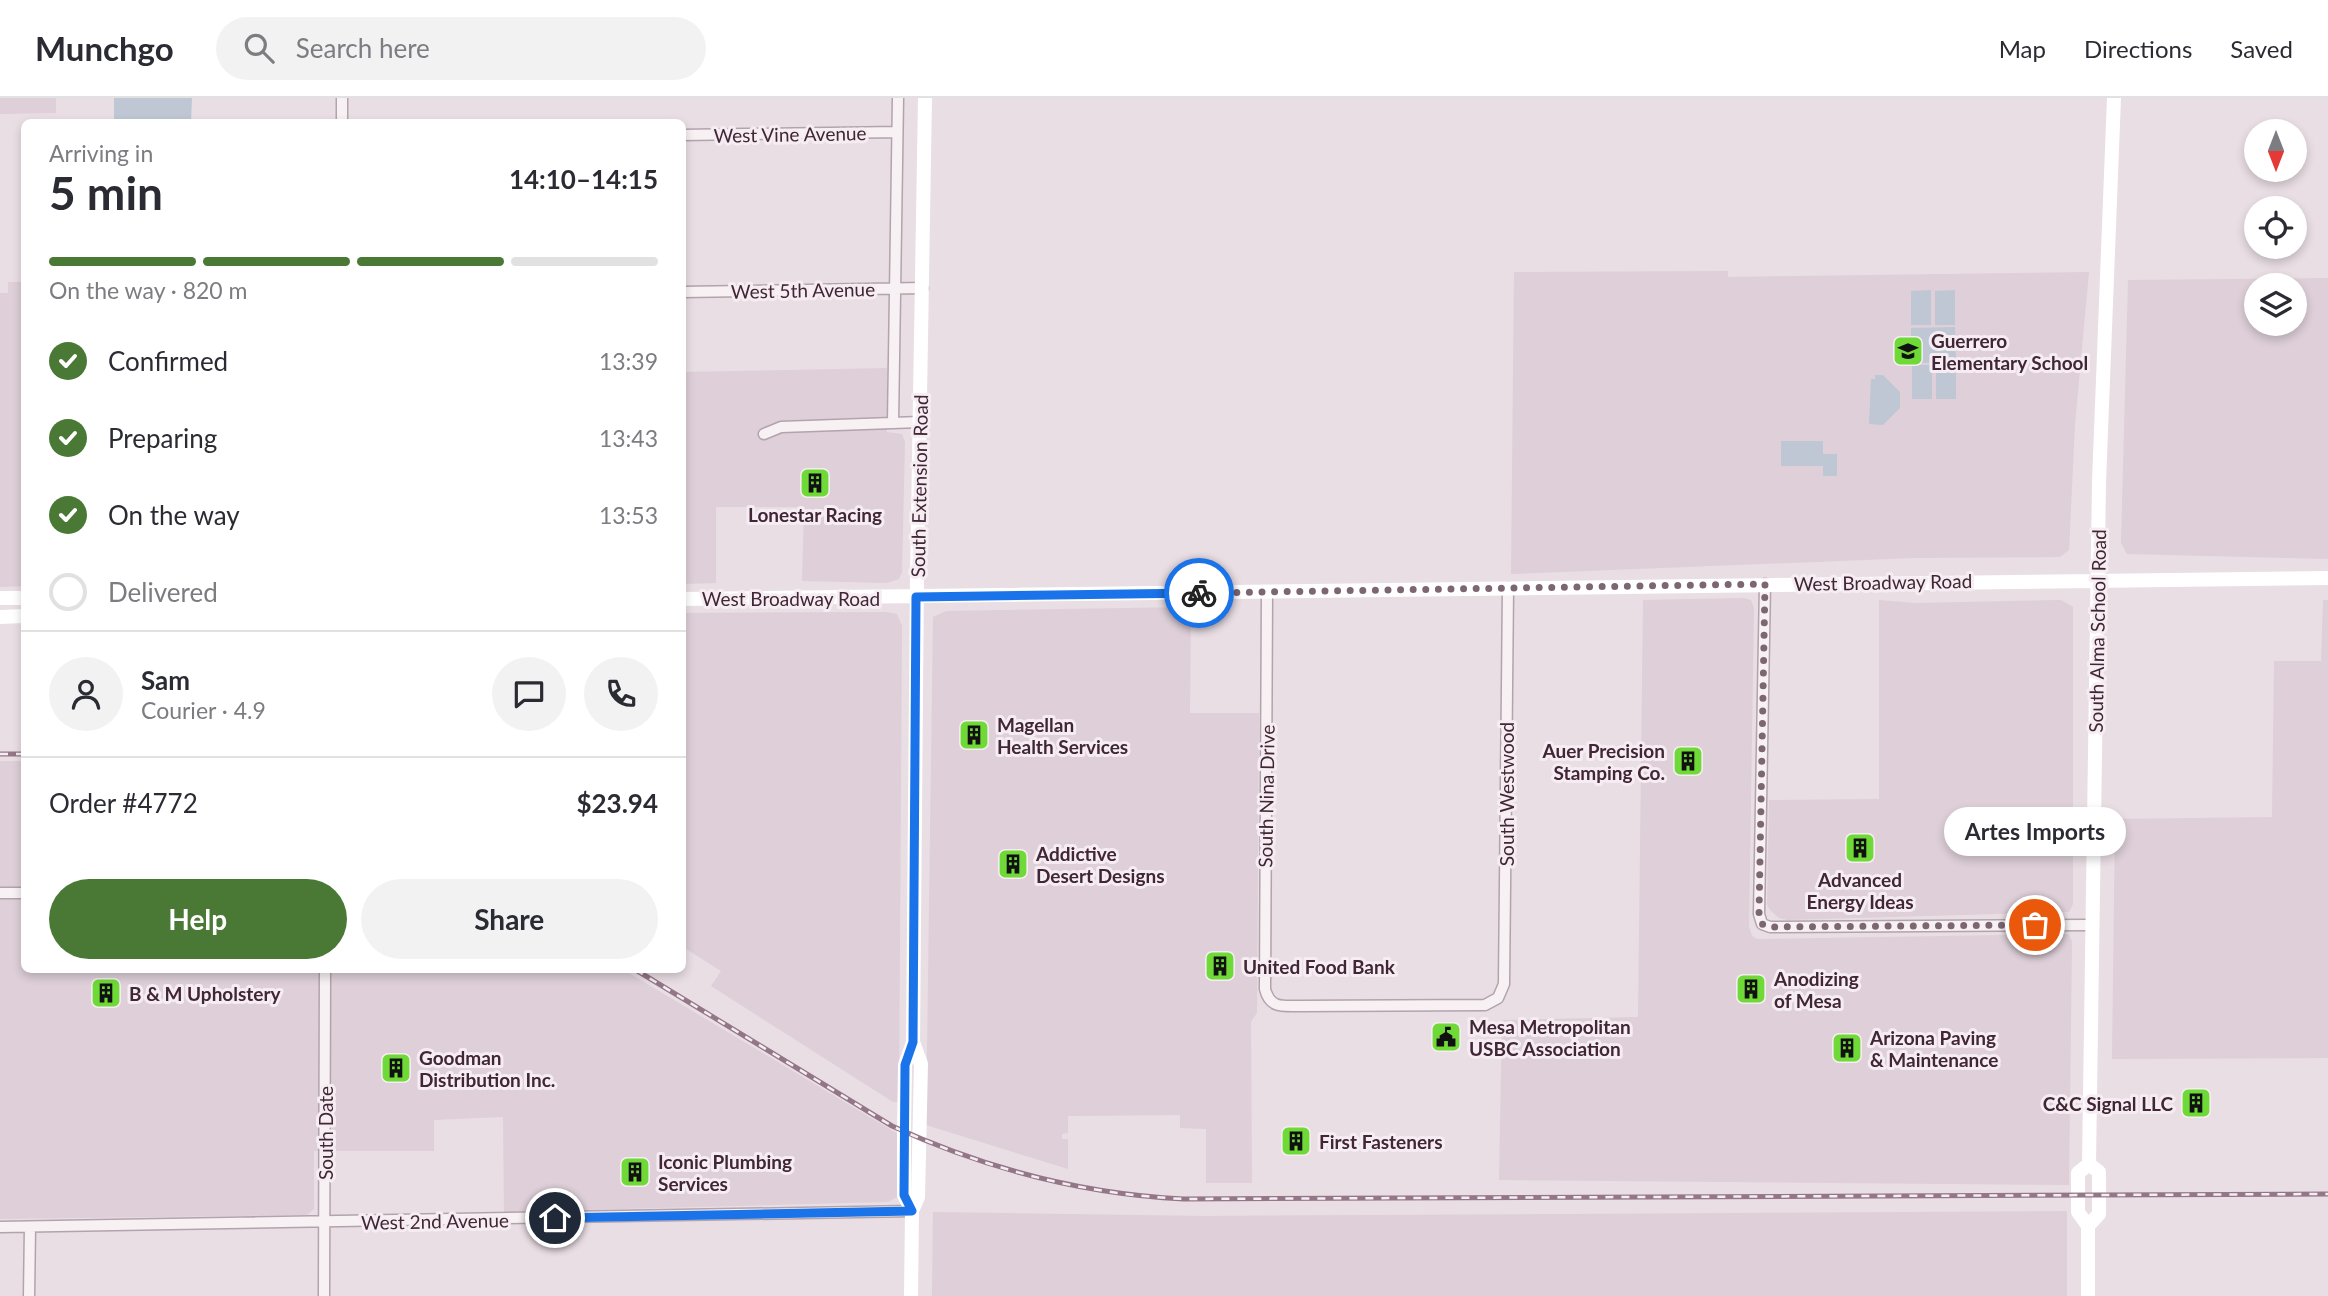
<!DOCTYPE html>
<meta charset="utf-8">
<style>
:root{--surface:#fff;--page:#f2f2f3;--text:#2b2b33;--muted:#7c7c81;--line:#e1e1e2;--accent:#4a7935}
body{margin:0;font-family:Lato,sans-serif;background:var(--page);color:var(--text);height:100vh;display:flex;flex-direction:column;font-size:26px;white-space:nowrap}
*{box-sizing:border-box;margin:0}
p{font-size:23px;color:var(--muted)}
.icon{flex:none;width:38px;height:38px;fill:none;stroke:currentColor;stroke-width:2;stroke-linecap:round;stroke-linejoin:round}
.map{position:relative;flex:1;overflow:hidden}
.side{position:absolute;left:21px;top:21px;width:665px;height:854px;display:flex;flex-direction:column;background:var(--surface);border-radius:10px;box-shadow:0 4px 10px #0003}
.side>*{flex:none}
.needle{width:46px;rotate:180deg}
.buttons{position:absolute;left:2244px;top:21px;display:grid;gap:14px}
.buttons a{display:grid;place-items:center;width:63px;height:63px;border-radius:50%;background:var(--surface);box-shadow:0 4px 10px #0003;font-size:35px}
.pin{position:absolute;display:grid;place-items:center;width:60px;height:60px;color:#fff;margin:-30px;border:4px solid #fff;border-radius:50%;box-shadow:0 2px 7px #0007}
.courier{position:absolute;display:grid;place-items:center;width:70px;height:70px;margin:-35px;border:5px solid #1a73e8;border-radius:50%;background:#fff;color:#222;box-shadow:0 2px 9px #0007}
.bubble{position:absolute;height:49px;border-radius:24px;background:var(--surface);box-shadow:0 4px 10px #0003;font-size:23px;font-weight:700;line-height:49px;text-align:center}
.headline em{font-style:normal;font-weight:700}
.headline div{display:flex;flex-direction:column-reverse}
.headline{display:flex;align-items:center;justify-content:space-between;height:119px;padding:0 28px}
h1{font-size:46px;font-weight:700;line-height:52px}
.bar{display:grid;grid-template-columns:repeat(4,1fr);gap:10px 7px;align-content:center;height:84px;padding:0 28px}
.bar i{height:9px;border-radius:5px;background:var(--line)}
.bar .on{background:var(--accent)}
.bar p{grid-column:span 4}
.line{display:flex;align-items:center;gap:18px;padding:0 28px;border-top:2px solid var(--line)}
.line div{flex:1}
.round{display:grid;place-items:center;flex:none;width:74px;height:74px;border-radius:37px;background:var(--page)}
ol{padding:0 28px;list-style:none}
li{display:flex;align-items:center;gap:21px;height:77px}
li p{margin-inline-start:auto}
li .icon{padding:7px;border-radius:50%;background:var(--accent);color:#fff;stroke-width:4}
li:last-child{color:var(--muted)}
li i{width:38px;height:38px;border:4px solid var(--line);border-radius:50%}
.action{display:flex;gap:14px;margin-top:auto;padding:14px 28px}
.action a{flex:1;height:80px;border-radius:42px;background:var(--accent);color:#fff;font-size:28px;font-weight:700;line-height:80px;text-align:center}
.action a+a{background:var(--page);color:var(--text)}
header{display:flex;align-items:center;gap:42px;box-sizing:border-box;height:98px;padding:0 35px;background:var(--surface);border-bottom:2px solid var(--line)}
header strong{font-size:33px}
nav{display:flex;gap:38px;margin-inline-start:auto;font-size:24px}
.search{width:490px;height:63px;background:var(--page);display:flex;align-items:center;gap:18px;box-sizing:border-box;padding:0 24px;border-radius:38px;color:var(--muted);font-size:26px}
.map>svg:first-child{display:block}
.built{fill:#decfd8;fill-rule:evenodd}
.green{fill:#bec7d3}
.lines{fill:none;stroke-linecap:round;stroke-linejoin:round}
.street-casing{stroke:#b3a3ac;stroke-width:13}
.street{stroke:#f7f1f4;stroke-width:10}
.secondary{stroke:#fff;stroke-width:14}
.rail-casing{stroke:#937687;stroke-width:5}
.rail{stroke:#f6edf3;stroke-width:2.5;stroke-dasharray:8;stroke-linecap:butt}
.done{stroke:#7c6672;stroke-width:7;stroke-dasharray:0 12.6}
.route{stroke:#1a73e8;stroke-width:9}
.labels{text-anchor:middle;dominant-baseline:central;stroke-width:6;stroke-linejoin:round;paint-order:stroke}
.street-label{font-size:19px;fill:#412635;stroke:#f6edf3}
.poi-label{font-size:19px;font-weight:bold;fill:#412635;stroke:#f6edf3;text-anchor:start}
</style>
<header>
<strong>Munchgo</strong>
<div class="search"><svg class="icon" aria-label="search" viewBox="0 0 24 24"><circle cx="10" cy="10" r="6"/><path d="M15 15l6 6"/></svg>Search here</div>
<nav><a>Map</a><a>Directions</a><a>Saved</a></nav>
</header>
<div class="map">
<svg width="2328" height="1198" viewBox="0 0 2328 1198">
<rect width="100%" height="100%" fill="#e9dee4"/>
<path class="built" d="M0,0H56V15L0,16Z
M1728,173V179L2089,174L2075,326L2069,452L2060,459L1914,460L1511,476L1514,174Z
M2328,180V461L2127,456L2121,445L2128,182ZM2256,187H2294V226H2256Z
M8,184H24V488L0,489V195H8Z
M887,270V334L902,336L905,344L902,474L899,481L887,485L802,483L804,409H716V485L683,486L682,274Z
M1744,500L1751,502L1754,510L1749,829L1752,838L1757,841L2068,836L2072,843L2069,1087L1499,1082L1502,922L1638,919L1643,502Z
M1879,502L1915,505L2061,502L2073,509V806L2069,814L1787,822L1779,820L1770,812L1767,806L1769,702L1879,701Z
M2323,502H2328V960L2112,961L2115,721L2272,719L2274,563H2321Z
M1191,509L1190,615H1259L1257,915L1251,924L1252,1085H1206V1031L1180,1030V1017L1068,1018V1035L1062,1036V1041H1068V1071L926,1027L933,519L946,513Z
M887,514L897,516L902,528L899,1004H893L711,888L721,873L683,849L682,515Z
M0,663H24V872H624L898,1036L897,1099L888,1104L504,1114L503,1019L434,1022V1053H314V1111L307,1117L0,1121Z
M2067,1113V1198H932L933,1114L1205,1118Z"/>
<path class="green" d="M114,0H192L191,24H114Z
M1931,192V227H1911V193Z
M1955,192V227H1935V193Z
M1955,229L1956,264L1911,265V230Z
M1956,266V301H1936V267Z
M1912,267H1932V301H1912Z
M1875,277H1883L1900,294V310L1883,327L1869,326L1871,281H1875Z
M1781,343H1823V356H1837V378H1823V368H1781Z"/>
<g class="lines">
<g class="street-casing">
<path id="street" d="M342,0V24
M682,37L897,34
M682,194L923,190
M893,325L898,0
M764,336L781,329L920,324
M1765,486L1759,816L1762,826L1770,829L2092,827
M1267,494L1265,891C1270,911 1283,908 1301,908L1485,907L1498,900L1504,886L1508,490
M0,795H24
M0,1129L912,1113
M29,1198L30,1129
M324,1198L325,872"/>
</g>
<use href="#street" class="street"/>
<path class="secondary" d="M0,500H24
M682,501L2328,480
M0,519L24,518
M912,1113L904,1097V1033L905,967L913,944L917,479L925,0
M2088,1128L2099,1116V1074L2089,1066
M911,1198L912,1113L918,1099L921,966L913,944
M2088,1198V1128L2078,1114V1075L2089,1066L2099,384L2114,0"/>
<g class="rail-casing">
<path id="rail" d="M0,656H24
M636,872L892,1028C986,1071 1081,1096 1184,1101L2328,1096"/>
</g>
<use href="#rail" class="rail"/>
</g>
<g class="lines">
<path class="done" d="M1199,495L1765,486L1759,816L1762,826L1770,829L2035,827"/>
<path class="route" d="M555,1120L912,1113L904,1097L905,967L913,944L916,499L1199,495"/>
</g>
<defs>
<g id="school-square" transform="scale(1.575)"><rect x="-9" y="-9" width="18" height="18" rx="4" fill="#6fd937" stroke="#f6edf3"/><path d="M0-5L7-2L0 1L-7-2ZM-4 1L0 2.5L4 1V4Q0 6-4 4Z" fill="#111"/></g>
<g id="building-square" transform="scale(1.575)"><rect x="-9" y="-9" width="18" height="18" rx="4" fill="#6fd937" stroke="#f6edf3"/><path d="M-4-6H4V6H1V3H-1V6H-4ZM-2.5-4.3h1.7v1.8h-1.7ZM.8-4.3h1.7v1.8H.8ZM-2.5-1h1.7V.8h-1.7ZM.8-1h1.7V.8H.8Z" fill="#111"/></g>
<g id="civic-square" transform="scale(1.575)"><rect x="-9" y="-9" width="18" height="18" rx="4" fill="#6fd937" stroke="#f6edf3"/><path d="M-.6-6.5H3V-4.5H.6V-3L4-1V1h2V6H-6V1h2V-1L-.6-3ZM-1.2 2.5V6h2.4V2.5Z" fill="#111"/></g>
</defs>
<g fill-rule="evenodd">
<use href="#school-square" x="1908" y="253"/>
<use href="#building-square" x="815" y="385"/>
<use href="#building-square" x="974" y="637"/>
<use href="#building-square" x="1688" y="663"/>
<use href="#building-square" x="1860" y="750"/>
<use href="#building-square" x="1013" y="766"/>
<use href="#building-square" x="1220" y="868"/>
<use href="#building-square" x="1751" y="891"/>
<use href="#building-square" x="106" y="895"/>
<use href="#civic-square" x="1446" y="939"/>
<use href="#building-square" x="1847" y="950"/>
<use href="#building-square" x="396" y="970"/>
<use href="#building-square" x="2196" y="1005"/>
<use href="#building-square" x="1296" y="1043"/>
<use href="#building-square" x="635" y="1074"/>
</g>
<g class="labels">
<g class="street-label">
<text transform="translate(790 36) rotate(-1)">West Vine Avenue</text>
<text transform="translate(803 192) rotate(-1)">West 5th Avenue</text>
<text transform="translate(919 388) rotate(-89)">South Extension Road</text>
<text transform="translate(1883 484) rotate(-1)">West Broadway Road</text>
<text x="791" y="500">West Broadway Road</text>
<text transform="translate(2097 533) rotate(-89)">South Alma School Road</text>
<text transform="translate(1506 696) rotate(-90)">South Westwood</text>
<text transform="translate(1266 698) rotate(-89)">South Nina Drive</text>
<text transform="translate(325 1035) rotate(-90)">South Date</text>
<text transform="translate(435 1123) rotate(-1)">West 2nd Avenue</text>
</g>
<g class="poi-label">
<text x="1931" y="242">Guerrero<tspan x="1931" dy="22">Elementary School</tspan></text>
<text x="815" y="416" text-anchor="middle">Lonestar Racing</text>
<text x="997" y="626">Magellan<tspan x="997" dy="22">Health Services</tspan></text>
<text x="1665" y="652" text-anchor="end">Auer Precision<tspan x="1665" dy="22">Stamping Co.</tspan></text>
<text x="1036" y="755">Addictive<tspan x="1036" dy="22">Desert Designs</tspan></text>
<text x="1860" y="781" text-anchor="middle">Advanced<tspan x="1860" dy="22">Energy Ideas</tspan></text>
<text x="1243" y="868">United Food Bank</text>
<text x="1774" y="880">Anodizing<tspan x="1774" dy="22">of Mesa</tspan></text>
<text x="129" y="895">B &amp; M Upholstery</text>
<text x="1469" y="928">Mesa Metropolitan<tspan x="1469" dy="22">USBC Association</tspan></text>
<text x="1870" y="939">Arizona Paving<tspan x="1870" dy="22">&amp; Maintenance</tspan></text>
<text x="419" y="959">Goodman<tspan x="419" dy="22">Distribution Inc.</tspan></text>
<text x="2173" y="1005" text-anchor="end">C&amp;C Signal LLC</text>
<text x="1319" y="1043">First Fasteners</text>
<text x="658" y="1063">Iconic Plumbing<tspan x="658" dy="22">Services</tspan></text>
</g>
</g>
</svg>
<div class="buttons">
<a><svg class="needle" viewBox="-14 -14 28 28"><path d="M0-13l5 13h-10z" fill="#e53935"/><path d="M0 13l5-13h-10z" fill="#7c7c81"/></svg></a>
<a><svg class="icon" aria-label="locate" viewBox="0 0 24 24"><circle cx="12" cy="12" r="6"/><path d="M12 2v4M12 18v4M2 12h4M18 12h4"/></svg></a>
<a><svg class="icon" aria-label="layers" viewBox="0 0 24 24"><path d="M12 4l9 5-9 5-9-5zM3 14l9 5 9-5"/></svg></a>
</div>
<div class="pin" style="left:2035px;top:827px;background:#ea580c"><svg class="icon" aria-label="bag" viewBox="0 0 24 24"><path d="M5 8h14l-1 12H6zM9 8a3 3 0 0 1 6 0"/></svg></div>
<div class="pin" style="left:555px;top:1120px;background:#1f2937"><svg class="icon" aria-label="home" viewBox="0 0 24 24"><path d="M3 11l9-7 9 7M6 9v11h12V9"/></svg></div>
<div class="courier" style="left:1199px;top:495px"><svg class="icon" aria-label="bike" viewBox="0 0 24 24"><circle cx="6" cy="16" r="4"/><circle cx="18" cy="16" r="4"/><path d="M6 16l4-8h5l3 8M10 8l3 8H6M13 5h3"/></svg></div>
<div class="bubble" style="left:1944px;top:709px;width:182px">Artes Imports</div>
<section class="side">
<div class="headline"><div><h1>5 min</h1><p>Arriving in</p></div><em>14:10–14:15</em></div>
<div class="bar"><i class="on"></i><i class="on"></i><i class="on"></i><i></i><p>On the way · 820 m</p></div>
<ol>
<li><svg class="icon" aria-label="check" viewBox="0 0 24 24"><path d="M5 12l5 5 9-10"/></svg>Confirmed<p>13:39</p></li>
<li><svg class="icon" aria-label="check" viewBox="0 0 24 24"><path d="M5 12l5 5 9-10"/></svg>Preparing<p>13:43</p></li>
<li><svg class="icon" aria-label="check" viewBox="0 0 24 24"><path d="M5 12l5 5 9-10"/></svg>On the way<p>13:53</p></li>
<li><i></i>Delivered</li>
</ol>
<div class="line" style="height:126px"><a class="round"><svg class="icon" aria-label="person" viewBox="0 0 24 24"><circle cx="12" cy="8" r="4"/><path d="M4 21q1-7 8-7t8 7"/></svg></a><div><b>Sam</b><p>Courier · 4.9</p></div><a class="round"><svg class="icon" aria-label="chat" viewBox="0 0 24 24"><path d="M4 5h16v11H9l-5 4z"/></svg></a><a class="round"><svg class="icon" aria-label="phone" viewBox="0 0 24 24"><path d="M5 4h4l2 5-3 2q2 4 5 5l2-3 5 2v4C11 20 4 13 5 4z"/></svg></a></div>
<div class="line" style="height:91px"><div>Order #4772</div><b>$23.94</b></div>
<div class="action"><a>Help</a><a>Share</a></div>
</section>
</div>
